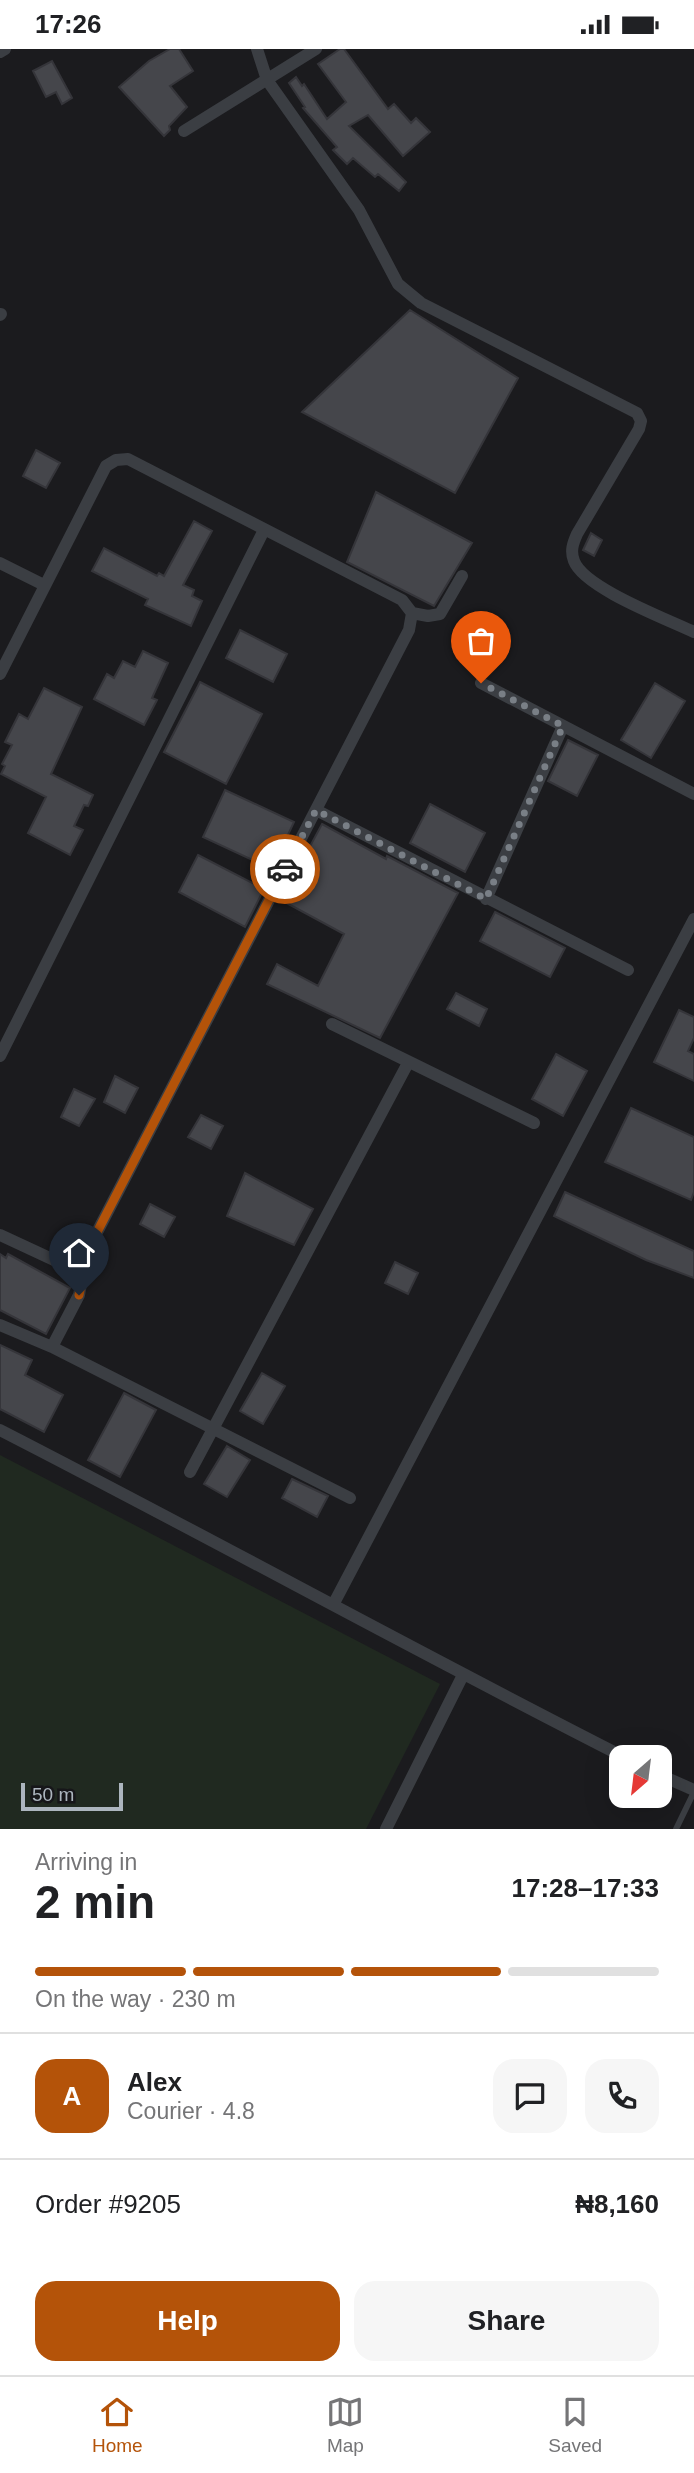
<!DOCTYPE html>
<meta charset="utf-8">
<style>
:root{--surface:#fff;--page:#f6f6f6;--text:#202124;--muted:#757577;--line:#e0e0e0;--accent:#b45309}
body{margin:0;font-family:Arial,sans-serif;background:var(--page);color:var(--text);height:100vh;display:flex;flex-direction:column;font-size:26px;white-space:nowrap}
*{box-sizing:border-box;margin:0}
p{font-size:23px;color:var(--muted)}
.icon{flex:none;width:38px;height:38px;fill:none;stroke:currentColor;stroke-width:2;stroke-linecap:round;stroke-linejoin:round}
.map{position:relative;height:1780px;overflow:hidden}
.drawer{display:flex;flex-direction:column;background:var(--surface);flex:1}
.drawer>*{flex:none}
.needle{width:46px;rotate:208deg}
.fabs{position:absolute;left:609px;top:1696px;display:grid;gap:14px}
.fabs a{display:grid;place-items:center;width:63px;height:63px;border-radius:14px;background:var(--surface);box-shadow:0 7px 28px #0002;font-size:35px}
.scale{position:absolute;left:21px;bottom:18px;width:102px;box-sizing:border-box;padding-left:7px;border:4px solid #acb5be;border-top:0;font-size:19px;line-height:24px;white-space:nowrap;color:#acb5be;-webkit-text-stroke:5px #161619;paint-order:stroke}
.pin{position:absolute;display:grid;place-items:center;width:60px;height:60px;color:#fff;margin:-72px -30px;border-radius:50% 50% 50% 0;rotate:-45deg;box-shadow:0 0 7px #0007}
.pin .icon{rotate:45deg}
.courier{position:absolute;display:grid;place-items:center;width:70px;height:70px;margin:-35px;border:5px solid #b45309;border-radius:50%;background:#fff;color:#222;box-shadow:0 2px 9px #0007}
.headline em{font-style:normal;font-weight:700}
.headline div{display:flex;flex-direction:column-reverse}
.headline{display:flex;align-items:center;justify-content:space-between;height:119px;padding:0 35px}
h1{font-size:46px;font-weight:700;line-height:52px}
.bar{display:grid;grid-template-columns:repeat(4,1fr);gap:10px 7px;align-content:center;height:84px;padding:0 35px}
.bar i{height:9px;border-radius:5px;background:var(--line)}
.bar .on{background:var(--accent)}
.bar p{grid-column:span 4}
.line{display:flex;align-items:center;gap:18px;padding:0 35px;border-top:2px solid var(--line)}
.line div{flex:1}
.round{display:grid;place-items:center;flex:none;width:74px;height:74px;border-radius:21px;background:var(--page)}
.cta{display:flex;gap:14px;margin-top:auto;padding:14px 35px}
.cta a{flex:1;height:80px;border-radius:21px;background:var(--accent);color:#fff;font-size:28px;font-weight:700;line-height:80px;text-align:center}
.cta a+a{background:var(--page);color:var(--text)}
.status{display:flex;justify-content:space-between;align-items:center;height:49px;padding:0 35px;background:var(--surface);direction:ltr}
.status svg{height:19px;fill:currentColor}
.menu{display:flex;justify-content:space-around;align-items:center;height:98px;border-top:2px solid var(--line);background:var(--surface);font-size:19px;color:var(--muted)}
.menu a{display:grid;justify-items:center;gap:4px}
.menu .on{color:var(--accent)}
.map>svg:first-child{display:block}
.green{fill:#202920}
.building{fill:#45464b;stroke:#35353a;stroke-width:2}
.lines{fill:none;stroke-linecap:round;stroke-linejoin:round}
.lane{stroke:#3b3e43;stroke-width:6}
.street{stroke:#3b3e43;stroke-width:12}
.done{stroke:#797f86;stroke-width:7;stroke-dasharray:0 12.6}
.route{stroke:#b45309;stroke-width:9}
</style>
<div class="status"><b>17:26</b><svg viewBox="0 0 49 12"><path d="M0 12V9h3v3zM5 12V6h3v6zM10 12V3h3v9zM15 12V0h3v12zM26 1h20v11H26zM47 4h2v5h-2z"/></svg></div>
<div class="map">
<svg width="694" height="1780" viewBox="0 0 694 1780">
<rect width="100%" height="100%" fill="#1b1b1e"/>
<path class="green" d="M0,1406L440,1635L366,1780H0Z"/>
<path class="building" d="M170,0H179L193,22L170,37L187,58L169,77L170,81L164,87L119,38L149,12Z
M340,0H344L388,60L394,55L411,74L416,69L430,83L403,107L368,66L349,77L406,133L399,142L378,125L375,128L353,109L347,115L333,101L337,98L303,59L305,58L289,34L296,28L302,37L304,35L327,70L346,53L318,15Z
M52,12L72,49L62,55L56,43L46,48L33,22Z
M410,261L518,329L455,444L302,363Z
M36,401L60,414L46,439L23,427Z
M376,443L472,494L434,557L347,513Z
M194,472L212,482L183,536L194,541L192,547L202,552L191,577L145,556L148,550L92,522L104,499L157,527L159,524L164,527Z
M591,484L602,491L594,507L583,501Z
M240,581L287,605L273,633L226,609Z
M143,602L168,614L152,649L157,651L144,676L94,650L107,625L114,629L123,612L135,618Z
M200,633L262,665L226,735L164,703Z
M655,634L685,652L651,709L621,691Z
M44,639L82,658L51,725L93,746L88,757L84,756L74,777L83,781L70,806L28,784L46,748L1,725L5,717L2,715L12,696L5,693L19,665L28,670Z
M568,691L598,706L577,747L548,732Z
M225,741L294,773L272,820L203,788Z
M430,755L485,784L465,823L410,794Z
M322,775L386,810L387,807L458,844L380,989L267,935L277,915L318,937L344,885L281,851Z
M198,806L264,840L245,878L179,843Z
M495,863L565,899L550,928L480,892Z
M456,944L487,960L479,977L447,960Z
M679,961L694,968V989L688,1002L694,1005V1032L654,1013Z
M556,1005L587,1022L563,1067L532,1050Z
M115,1027L138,1039L125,1064L104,1053Z
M74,1040L95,1050L79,1077L61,1068Z
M631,1059L694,1088V1143L691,1151L605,1113Z
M201,1066L223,1077L211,1100L188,1088Z
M245,1124L313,1160L294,1196L227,1167Z
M565,1143L694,1202V1229L646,1211L554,1167Z
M150,1155L175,1168L164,1188L140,1175Z
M0,1205L6,1209L8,1205L70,1239L46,1285L0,1261Z
M395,1213L418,1224L408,1245L385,1234Z
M0,1296L32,1311L25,1326L63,1346L44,1383L0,1360Z
M262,1324L285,1337L263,1375L240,1362Z
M124,1344L156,1361L120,1428L88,1411Z
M227,1397L250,1411L227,1448L204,1435Z
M292,1430L328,1447L317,1468L282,1449Z"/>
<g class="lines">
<path class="lane" d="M676,1780L694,1743"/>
<path class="street" d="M257,0L267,31L359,161L398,235L421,254L637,364L641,372L639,380L577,485C573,494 570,502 574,512C584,539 667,570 694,583
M0,3L5,0
M184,82L316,0
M0,266L1,265
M0,514L44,536
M412,564L428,567L440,565L462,527
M0,625L106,417L116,411L128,410L402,551L412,564L409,581L94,1189L87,1204L79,1246L52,1298L0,1276
M481,634L694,745
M316,761L628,921
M486,850L563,677
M332,975L534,1074
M0,1007L264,481
M0,1186L84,1225
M52,1298L350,1449
M0,1381C209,1488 415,1602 624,1708
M190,1423L408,1014
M333,1556L694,870
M660,1726L694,1741
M386,1780L463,1626"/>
</g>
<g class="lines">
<path class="done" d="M285,820L316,761L486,850L563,677L481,634"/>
<path class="route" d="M79,1246L88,1204L94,1189L285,820"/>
</g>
</svg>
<div class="fabs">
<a><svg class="needle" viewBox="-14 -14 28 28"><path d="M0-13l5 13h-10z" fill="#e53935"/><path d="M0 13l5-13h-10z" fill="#757577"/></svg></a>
</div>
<div class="scale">50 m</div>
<div class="pin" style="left:481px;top:634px;background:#ea580c"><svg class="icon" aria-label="bag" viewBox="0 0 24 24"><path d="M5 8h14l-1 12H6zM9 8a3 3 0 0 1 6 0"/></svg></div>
<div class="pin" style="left:79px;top:1246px;background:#1f2937"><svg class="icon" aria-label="home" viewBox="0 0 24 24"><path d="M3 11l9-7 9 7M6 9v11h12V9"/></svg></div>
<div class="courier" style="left:285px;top:820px"><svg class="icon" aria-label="car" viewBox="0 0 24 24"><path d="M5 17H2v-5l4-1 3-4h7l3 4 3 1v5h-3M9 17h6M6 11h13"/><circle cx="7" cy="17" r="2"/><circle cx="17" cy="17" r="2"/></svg></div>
</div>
<section class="drawer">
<div class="headline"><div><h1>2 min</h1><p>Arriving in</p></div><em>17:28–17:33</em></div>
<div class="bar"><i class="on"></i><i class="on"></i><i class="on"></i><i></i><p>On the way · 230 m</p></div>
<div class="line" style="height:126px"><b class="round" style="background:var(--accent);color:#fff">A</b><div><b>Alex</b><p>Courier · 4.8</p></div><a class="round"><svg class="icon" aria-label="chat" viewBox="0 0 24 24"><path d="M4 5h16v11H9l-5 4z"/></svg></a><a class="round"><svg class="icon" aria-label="phone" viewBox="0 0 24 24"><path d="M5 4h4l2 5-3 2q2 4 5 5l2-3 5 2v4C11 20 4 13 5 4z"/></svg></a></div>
<div class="line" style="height:91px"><div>Order #9205</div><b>₦8,160</b></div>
<div class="cta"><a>Help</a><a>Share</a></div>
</section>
<nav class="menu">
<a class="on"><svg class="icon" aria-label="home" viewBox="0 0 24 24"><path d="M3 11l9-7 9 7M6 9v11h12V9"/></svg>Home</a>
<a><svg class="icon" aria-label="map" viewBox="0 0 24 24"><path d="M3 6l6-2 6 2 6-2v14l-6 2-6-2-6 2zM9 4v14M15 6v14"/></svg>Map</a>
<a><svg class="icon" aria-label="saved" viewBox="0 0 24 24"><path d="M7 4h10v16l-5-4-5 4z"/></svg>Saved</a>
</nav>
